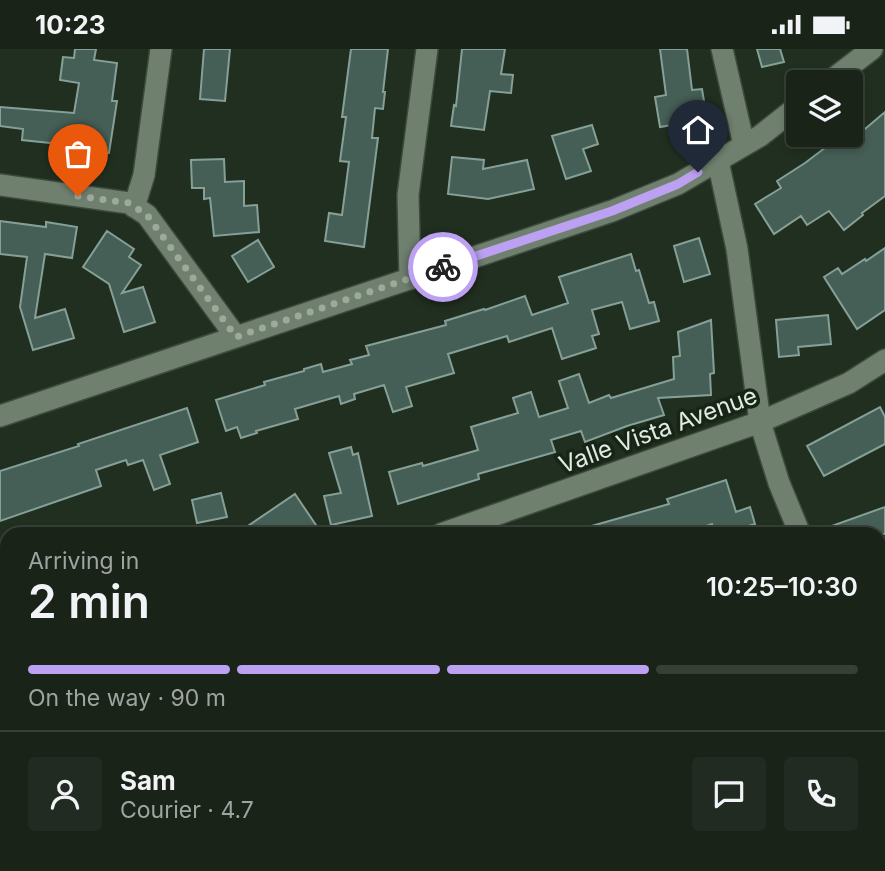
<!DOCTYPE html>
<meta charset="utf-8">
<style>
:root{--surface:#192318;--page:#222b21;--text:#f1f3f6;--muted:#9fa4a2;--line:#374037;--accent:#bca0f2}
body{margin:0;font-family:Inter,sans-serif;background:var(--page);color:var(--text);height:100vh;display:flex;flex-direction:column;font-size:26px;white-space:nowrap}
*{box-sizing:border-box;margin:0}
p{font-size:23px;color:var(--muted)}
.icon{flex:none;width:38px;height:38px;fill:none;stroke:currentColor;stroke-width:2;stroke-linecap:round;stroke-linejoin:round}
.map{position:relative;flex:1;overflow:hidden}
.details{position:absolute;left:0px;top:478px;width:886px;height:345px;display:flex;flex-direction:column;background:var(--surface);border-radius:21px 21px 0 0;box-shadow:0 4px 10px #0003,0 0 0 2px var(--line)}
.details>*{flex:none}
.fabs{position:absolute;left:786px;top:21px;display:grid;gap:14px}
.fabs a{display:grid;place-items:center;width:77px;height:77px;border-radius:7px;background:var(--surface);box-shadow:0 4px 10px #0003,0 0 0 2px var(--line);font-size:35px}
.pin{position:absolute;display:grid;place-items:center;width:60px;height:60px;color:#fff;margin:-72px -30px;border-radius:50% 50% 50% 0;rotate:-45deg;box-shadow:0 0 7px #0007}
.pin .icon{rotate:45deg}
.courier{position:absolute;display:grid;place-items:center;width:70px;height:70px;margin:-35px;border:5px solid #bca0f2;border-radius:50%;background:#fff;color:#222;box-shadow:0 2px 9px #0007}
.summary em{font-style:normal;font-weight:600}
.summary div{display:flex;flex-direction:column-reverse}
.summary{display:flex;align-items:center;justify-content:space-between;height:119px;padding:0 28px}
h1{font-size:46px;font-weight:600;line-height:52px}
.bar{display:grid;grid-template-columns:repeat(4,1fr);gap:10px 7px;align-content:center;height:84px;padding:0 28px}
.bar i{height:9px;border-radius:5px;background:var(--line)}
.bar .active{background:var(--accent)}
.bar p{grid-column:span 4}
.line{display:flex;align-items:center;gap:18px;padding:0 28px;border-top:2px solid var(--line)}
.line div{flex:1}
.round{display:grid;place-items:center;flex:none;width:74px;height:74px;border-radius:7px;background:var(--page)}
.status{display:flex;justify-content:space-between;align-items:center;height:49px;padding:0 35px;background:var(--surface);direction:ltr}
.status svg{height:19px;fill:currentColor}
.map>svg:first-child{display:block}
.building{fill:#455e56;stroke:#85a097;stroke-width:2}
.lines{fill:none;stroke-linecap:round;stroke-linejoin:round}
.minor-casing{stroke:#3e4a3d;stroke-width:24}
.minor{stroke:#70806f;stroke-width:21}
.done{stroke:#9ea99d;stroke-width:7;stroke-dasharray:0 12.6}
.route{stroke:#bca0f2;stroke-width:9}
.labels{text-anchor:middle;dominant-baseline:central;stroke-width:7;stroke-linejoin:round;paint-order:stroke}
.street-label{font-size:24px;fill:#e2ebe1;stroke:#172517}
</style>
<div class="status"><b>10:23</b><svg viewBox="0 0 49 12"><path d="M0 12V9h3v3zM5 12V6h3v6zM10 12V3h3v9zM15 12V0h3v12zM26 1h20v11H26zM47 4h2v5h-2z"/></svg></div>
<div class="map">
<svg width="885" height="822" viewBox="0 0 885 822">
<rect width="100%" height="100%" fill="#212f20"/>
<path class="building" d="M75,0H96L94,11L117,14L112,52H117L109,104L69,99L70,96L22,91L23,80L0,77V58L74,64L79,34L60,31L63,8L74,9Z
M204,0H230L225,52L200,50Z
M351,0H388L383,43H385L383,60L375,59L372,89H378L364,198L325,192L329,164L342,166L349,113L340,112L346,68H342Z
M462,0H505L501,25L513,26L511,44L490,42L484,81L451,77L454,56L456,57Z
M660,0H687L692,41L702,40L707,70L660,78L655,48L666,46Z
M757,0H780L784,13L762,18Z
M885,63V147L862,164L863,166L844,181L829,162L807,176L801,167L774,185L755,155L781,139L777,132L805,114L842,86H850V78L852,77L859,85Z
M592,76L598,95L583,100L591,122L566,130L552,87Z
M452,108L484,111L483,120L527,111L534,140L488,150L448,145Z
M224,110L225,133L244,132V157L257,156L259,183L214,187L210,149L204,150V139H192L191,111Z
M0,172L46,178V173L77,178L72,209L45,205L35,269L65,260L74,289L33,301L20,258L27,208L0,205Z
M107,182L134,200L129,208L141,216L122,244L143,238L155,273L124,283L109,235L83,218Z
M699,189L710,225L684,233L674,197Z
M258,191L274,218L248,233L232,207Z
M885,199V261L857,280L824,228L838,219L842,225L865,210L866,212Z
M631,205L636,222L639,221L649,254L654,253L659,272L630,280L622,253L592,261L599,285L592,287L596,299L562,310L552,279L509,293L507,287L448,305L454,324L406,338L412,357L393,363L384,336L354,345L355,350L341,355L339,347L295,360L298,370L256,382L257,384L241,389L237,378L226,382L216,351L265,336L264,333L304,322V320L321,315L323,323L352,315L350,311L369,306L366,297L446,276L445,272L484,260L485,261L525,247L532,266L568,254L559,228Z
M828,266L831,295L798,298L799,306L779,308L776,271Z
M711,271L714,324L710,325L711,346L658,349L664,366L627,377L585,393L581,382L551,391L555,403L478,425L479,430L398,455L389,423L422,414L423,417L478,401L471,378L518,364L513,349L531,343L539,368L568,359L559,332L579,325L589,354L609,346L611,349L674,330L673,308L680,307L678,283Z
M880,358L885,368V395L824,427L807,397Z
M187,359L198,393L160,406L170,435L154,441L143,411L128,416L126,411L96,421L101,437L0,472V422L79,397L78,395Z
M351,398L353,406L358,404L372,467L331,476L324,447L341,444L329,404Z
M726,431L736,463L750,458L755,475L722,485H715L712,475L682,485H582L581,480L669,455L667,450Z
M221,444L227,468L197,474L192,451Z
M295,445L322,485H236Z
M885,458V485H815V483Z"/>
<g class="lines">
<g class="minor-casing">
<path id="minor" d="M722,0L744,96
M829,33L872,0
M718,112L737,200L760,373L779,434L800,485
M0,136L129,154L147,166L236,288
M134,158L144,126L161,0
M410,230L408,146L427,0
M0,367L612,162L678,135L760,87L798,57
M441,485L760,373L849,334L885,311
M221,822L222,816"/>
</g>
<use href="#minor" class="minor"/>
</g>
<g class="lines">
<path class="done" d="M78,147L129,154L147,166L236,288L443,218"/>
<path class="route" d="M443,218L612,162L678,135L698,123"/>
</g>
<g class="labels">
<g class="street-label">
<text transform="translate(658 381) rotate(-20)">Valle Vista Avenue</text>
</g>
</g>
</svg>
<div class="fabs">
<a><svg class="icon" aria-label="layers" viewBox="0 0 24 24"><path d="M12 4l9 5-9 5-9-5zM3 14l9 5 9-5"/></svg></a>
</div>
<div class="pin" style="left:78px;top:147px;background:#ea580c"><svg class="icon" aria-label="bag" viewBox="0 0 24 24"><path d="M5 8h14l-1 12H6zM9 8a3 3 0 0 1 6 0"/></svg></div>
<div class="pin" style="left:698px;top:123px;background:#1f2937"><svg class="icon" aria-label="home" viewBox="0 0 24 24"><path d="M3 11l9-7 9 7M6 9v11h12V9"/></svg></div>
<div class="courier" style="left:443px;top:218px"><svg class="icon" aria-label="bike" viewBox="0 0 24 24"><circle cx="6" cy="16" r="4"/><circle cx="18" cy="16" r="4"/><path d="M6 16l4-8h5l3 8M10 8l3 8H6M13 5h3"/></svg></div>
<section class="details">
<div class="summary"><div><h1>2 min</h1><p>Arriving in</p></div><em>10:25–10:30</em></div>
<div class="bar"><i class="active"></i><i class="active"></i><i class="active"></i><i></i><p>On the way · 90 m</p></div>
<div class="line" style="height:126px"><a class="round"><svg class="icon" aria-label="person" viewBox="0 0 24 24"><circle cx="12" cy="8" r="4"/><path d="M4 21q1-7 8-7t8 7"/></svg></a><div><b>Sam</b><p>Courier · 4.7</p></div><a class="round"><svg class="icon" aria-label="chat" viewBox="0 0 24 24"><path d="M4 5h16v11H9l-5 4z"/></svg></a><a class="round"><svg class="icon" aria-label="phone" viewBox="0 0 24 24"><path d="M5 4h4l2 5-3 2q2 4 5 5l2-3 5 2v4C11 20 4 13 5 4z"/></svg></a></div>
</section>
</div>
